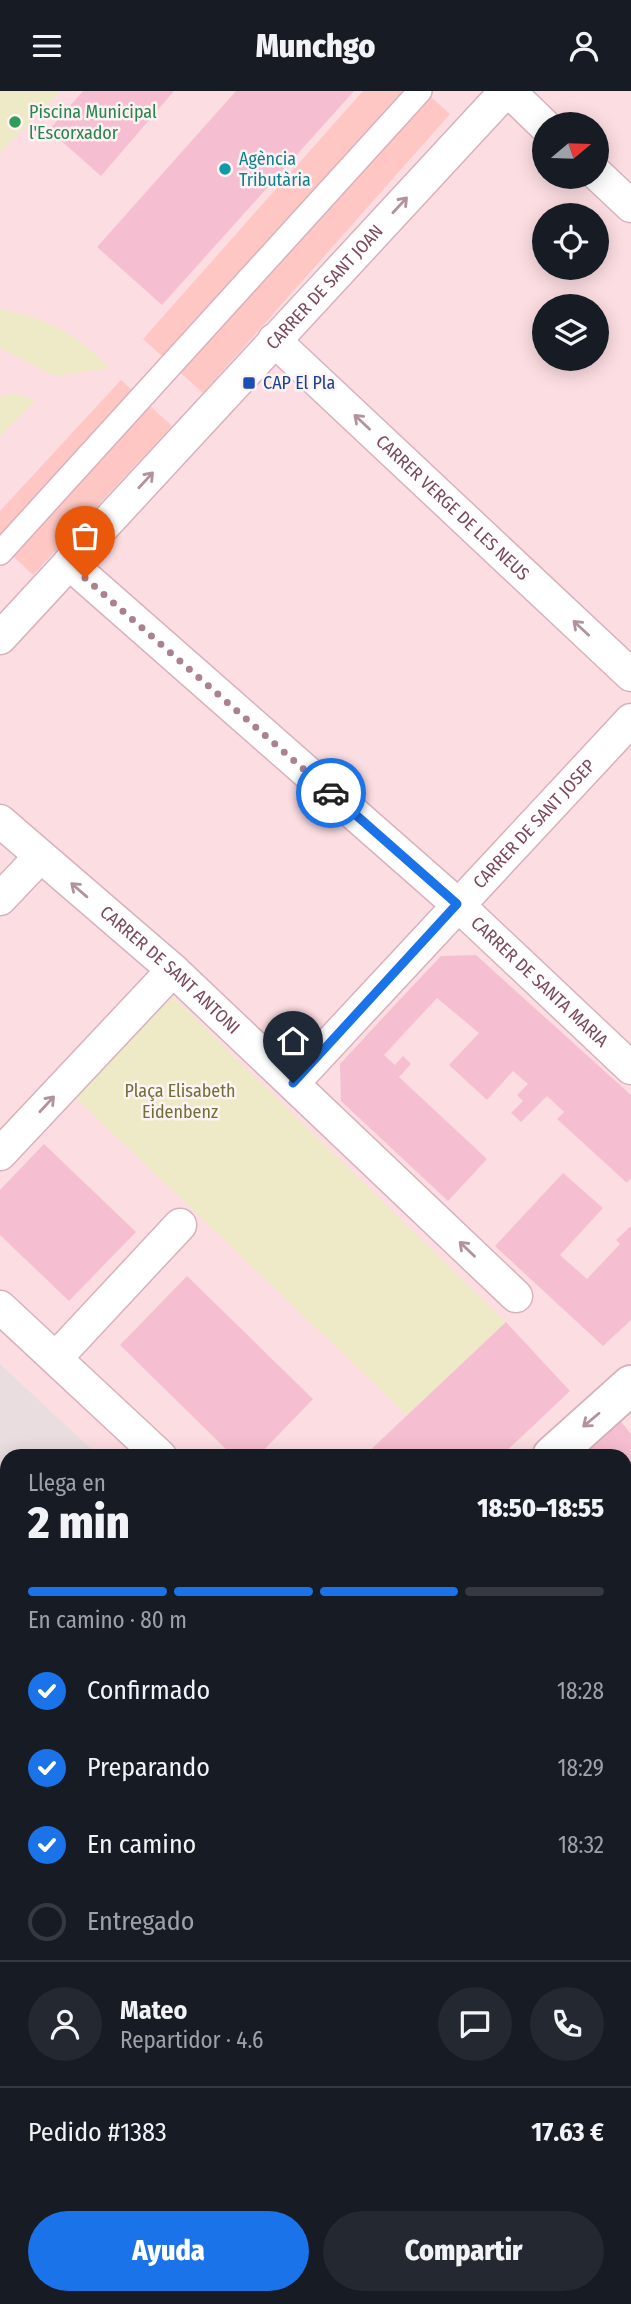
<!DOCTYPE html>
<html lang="es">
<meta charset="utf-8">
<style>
:root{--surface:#171b24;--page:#242831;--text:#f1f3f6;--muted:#9ea1a6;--line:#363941;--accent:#1a73e8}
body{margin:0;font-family:"Fira Sans Condensed",sans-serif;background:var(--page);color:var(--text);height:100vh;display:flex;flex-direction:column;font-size:26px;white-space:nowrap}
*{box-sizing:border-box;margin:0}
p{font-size:23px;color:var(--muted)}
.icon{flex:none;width:38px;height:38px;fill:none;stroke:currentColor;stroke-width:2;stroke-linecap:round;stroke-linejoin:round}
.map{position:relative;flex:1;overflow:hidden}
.panel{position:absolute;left:0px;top:1358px;width:632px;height:856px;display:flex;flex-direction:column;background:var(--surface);border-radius:21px 21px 0 0;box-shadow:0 4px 18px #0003}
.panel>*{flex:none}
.needle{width:46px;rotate:71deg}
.buttons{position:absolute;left:532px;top:21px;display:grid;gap:14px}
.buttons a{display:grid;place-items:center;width:77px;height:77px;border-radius:50%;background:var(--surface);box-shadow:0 4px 18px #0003;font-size:35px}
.pin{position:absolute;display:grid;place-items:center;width:60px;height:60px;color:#fff;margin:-72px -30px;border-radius:50% 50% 50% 0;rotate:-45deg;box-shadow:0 0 7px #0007}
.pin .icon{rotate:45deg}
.courier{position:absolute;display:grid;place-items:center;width:70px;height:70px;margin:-35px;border:5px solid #1a73e8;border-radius:50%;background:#fff;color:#222;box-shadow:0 2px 9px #0007}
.head em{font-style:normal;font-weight:800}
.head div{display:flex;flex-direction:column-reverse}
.head{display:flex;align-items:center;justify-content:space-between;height:119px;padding:0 28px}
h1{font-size:46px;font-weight:800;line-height:52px}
.bar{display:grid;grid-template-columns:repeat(4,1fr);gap:10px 7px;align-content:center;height:84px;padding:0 28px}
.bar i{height:9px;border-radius:5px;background:var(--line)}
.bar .on{background:var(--accent)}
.bar p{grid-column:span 4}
.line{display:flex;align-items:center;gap:18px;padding:0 28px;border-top:2px solid var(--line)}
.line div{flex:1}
.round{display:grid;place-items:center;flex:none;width:74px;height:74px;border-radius:37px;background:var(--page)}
ol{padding:0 28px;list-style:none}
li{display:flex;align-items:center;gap:21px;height:77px}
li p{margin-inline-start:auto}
li .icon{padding:7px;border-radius:50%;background:var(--accent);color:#fff;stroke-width:4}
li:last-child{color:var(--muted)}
li i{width:38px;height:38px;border:4px solid var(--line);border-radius:50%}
.primary-button{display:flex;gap:14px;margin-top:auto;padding:14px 28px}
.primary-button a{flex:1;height:80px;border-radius:42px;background:var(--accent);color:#fff;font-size:28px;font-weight:800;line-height:80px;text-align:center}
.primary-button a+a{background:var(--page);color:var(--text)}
header{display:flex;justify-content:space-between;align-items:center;height:91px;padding:0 28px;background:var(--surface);font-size:32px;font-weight:800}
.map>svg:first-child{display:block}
.residential{fill:#fcdde2;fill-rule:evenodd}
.industrial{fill:#eadde0}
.education{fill:#e6e8fb}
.green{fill:#eee9c6}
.sand{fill:#ffc7c3}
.building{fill:#f6bfd1}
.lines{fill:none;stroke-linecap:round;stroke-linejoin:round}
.service-casing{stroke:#d7b2bd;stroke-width:19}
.pedestrian-casing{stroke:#d7b2bd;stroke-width:26}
.minor-casing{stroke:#d7b2bd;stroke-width:35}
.tertiary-casing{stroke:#d7b2bd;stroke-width:42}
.service{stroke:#fff;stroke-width:16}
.pedestrian{stroke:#fff;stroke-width:23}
.minor{stroke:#fff;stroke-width:32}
.tertiary{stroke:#fff;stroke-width:38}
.oneway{stroke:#b1929d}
.done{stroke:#aa818e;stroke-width:7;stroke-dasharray:0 12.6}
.route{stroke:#1a73e8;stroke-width:9}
.leisure-dot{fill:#2e9e5b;stroke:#fff2f3;stroke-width:2.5}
.culture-dot{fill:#0f9aa8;stroke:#fff2f3;stroke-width:2.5}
.transit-dot{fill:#1a4fb4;stroke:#fff2f3;stroke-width:2.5}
.labels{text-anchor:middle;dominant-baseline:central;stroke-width:5;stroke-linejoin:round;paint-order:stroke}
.leisure-label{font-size:18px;fill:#27864d;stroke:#fff2f3;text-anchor:start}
.culture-label{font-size:18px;fill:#0d838f;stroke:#fff2f3;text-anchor:start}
.street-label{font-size:18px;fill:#7d495c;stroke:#fff2f3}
.transit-label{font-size:18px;fill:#164399;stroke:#fff2f3;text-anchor:start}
.park-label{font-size:18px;fill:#707038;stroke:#fff2f3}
</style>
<header><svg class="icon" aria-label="menu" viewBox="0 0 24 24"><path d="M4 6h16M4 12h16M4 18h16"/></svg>Munchgo<svg class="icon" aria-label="person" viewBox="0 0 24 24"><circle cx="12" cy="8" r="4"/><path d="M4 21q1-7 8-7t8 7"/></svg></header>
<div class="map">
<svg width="631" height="2213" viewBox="0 0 631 2213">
<rect width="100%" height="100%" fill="#feeaec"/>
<path class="residential" d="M0,0H631V2213H0V1753L7,1747V2207H625V1365H99L0,1273ZM544,33H597V86H544ZM544,124H597V177H544ZM544,215H597V268H544Z"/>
<path class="industrial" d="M0,1273L99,1365H7V1747L0,1753Z"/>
<path class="education" d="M0,2104L7,2108V2207H210L223,2213H6L0,2206Z"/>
<path class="green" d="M0,0H61L0,62Z
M0,218C48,227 76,243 110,277L55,285L0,257Z
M13,302L35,309L0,345V306Z
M173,906L506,1231L407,1324L75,1006Z
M4,1841L7,1845V1994L0,1990V1844Z"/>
<path class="sand" d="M363,0H424L450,23L203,302L143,248Z
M121,289L172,335L33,484L0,453V420Z"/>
<path class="building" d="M83,0H174L101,85L49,39Z
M236,0H354L162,214L97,156Z
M476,864L631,1004V1087L627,1092L557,1028L564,1021L547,1005L521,1031L511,1022L523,1010L517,1004L528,993L513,980L487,1009L449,974L479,942L437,907L384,964L395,974L403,965L411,973L399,986L487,1068L448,1110L341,1010L340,973L391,918L441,865Z
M44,1053L136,1141L69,1210L0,1144V1099Z
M563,1082L603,1117L560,1164L587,1188L620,1153L616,1149L631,1135V1229L603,1255L495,1155Z
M187,1185L313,1308L258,1365H233L120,1254Z
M506,1231L570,1300L501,1365H364Z
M618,1327L631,1343V1444L625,1436V1365H576Z
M625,1605L631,1613V1707L625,1699Z
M631,2007V2141L625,2145V2012Z
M0,2143L7,2147V2173L0,2170Z
M43,2207H210L223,2213H40Z"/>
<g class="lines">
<g class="service-casing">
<path id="service" d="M0,1394L5,1398L0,1403
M0,1668L7,1664"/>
</g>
<g class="pedestrian-casing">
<path id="pedestrian" d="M0,462L420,0
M625,1767L631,1762"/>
</g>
<g class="minor-casing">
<g id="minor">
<path d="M509,0L544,34"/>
<path d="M597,83L631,115"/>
<path id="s1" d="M274,249L631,584"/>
<path id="s2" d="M69,472L457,813L631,977"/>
<path id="s3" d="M0,547L506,0"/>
<path id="s4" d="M0,730L173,879L516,1205"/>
<path d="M0,808L40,766"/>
<path id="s5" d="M293,992L631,629"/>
<path d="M0,1063L173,879"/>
<path d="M0,1216L160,1365"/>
<path d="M56,1267L180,1134"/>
<path d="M625,1816L631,1823"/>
<path d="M625,1843L631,1847"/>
</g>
</g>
<g class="tertiary-casing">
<path id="tertiary" d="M552,1365L631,1294
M0,1775L7,1770"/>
</g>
<use href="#service" class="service"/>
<use href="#pedestrian" class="pedestrian"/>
<use href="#minor" class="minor"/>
<use href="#tertiary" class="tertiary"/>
</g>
<defs><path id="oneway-shaft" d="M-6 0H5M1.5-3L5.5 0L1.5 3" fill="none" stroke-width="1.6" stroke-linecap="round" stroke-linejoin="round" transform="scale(1.75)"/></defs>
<g class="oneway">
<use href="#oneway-shaft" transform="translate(400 114) rotate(-47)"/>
<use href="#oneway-shaft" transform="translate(362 331) rotate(-137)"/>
<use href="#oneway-shaft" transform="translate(146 389) rotate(-47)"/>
<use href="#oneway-shaft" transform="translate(581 537) rotate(-137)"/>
<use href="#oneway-shaft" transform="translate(79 799) rotate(-139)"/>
<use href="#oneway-shaft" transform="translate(47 1013) rotate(-47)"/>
<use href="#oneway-shaft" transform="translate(467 1158) rotate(-136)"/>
<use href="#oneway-shaft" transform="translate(591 1329) rotate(140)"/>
</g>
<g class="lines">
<path class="done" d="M85,487L331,702"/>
<path class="route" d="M293,992L457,813L331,702"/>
</g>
<circle class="leisure-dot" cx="15" cy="31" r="7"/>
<circle class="culture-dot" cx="225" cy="78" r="7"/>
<rect class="transit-dot" x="242" y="285" width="14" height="14" rx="3.5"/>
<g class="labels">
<g class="leisure-label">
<text x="29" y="21">Piscina Municipal<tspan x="29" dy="21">l'Escorxador</tspan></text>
</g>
<g class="culture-label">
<text x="239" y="68">Agència<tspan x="239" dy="21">Tributària</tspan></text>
</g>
<g class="street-label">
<text stroke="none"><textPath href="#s3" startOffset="478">CARRER DE SANT JOAN</textPath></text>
<text stroke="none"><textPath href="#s1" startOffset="245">CARRER VERGE DE LES NEUS</textPath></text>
<text stroke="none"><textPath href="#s5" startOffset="354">CARRER DE SANT JOSEP</textPath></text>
<text stroke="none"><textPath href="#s4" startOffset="226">CARRER DE SANT ANTONI</textPath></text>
<text stroke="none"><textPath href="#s2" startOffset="630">CARRER DE SANTA MARIA</textPath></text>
</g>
<g class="transit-label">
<text x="263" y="292">CAP El Pla</text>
</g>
<g class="park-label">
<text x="180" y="1000">Plaça Elisabeth<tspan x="180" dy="21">Eidenbenz</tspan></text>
</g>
</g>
</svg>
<div class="buttons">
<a><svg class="needle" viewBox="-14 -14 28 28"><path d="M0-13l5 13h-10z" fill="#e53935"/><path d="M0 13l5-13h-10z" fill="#9ea1a6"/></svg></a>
<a><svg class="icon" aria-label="locate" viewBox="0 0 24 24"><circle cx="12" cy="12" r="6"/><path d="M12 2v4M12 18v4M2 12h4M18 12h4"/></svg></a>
<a><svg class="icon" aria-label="layers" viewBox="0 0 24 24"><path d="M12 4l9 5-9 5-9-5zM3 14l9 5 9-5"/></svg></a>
</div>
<div class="pin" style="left:85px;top:487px;background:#ea580c"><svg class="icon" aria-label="bag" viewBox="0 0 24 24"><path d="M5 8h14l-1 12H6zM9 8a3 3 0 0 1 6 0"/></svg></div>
<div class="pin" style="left:293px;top:992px;background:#1f2937"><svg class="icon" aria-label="home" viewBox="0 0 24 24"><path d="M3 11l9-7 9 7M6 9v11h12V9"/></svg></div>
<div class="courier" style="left:331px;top:702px"><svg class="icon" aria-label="car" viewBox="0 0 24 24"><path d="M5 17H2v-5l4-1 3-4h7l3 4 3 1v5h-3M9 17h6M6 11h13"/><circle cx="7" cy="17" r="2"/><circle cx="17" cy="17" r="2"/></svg></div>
<section class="panel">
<div class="head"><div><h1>2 min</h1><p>Llega en</p></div><em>18:50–18:55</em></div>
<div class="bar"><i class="on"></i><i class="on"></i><i class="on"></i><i></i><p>En camino · 80 m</p></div>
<ol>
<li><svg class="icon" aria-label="check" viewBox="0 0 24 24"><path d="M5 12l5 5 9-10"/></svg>Confirmado<p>18:28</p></li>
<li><svg class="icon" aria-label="check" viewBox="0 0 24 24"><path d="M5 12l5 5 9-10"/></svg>Preparando<p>18:29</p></li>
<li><svg class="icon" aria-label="check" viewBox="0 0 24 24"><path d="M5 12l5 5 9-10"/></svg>En camino<p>18:32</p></li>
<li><i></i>Entregado</li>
</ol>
<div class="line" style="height:126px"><a class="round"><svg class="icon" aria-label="person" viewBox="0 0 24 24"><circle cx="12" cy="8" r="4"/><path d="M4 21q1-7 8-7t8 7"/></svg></a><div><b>Mateo</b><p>Repartidor · 4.6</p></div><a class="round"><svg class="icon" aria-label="chat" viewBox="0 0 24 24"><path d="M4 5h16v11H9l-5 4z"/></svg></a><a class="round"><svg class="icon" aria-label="phone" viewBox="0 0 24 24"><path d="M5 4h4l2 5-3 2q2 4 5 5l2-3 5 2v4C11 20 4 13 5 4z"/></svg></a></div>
<div class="line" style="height:91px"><div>Pedido #1383</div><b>17.63 €</b></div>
<div class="primary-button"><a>Ayuda</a><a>Compartir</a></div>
</section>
</div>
